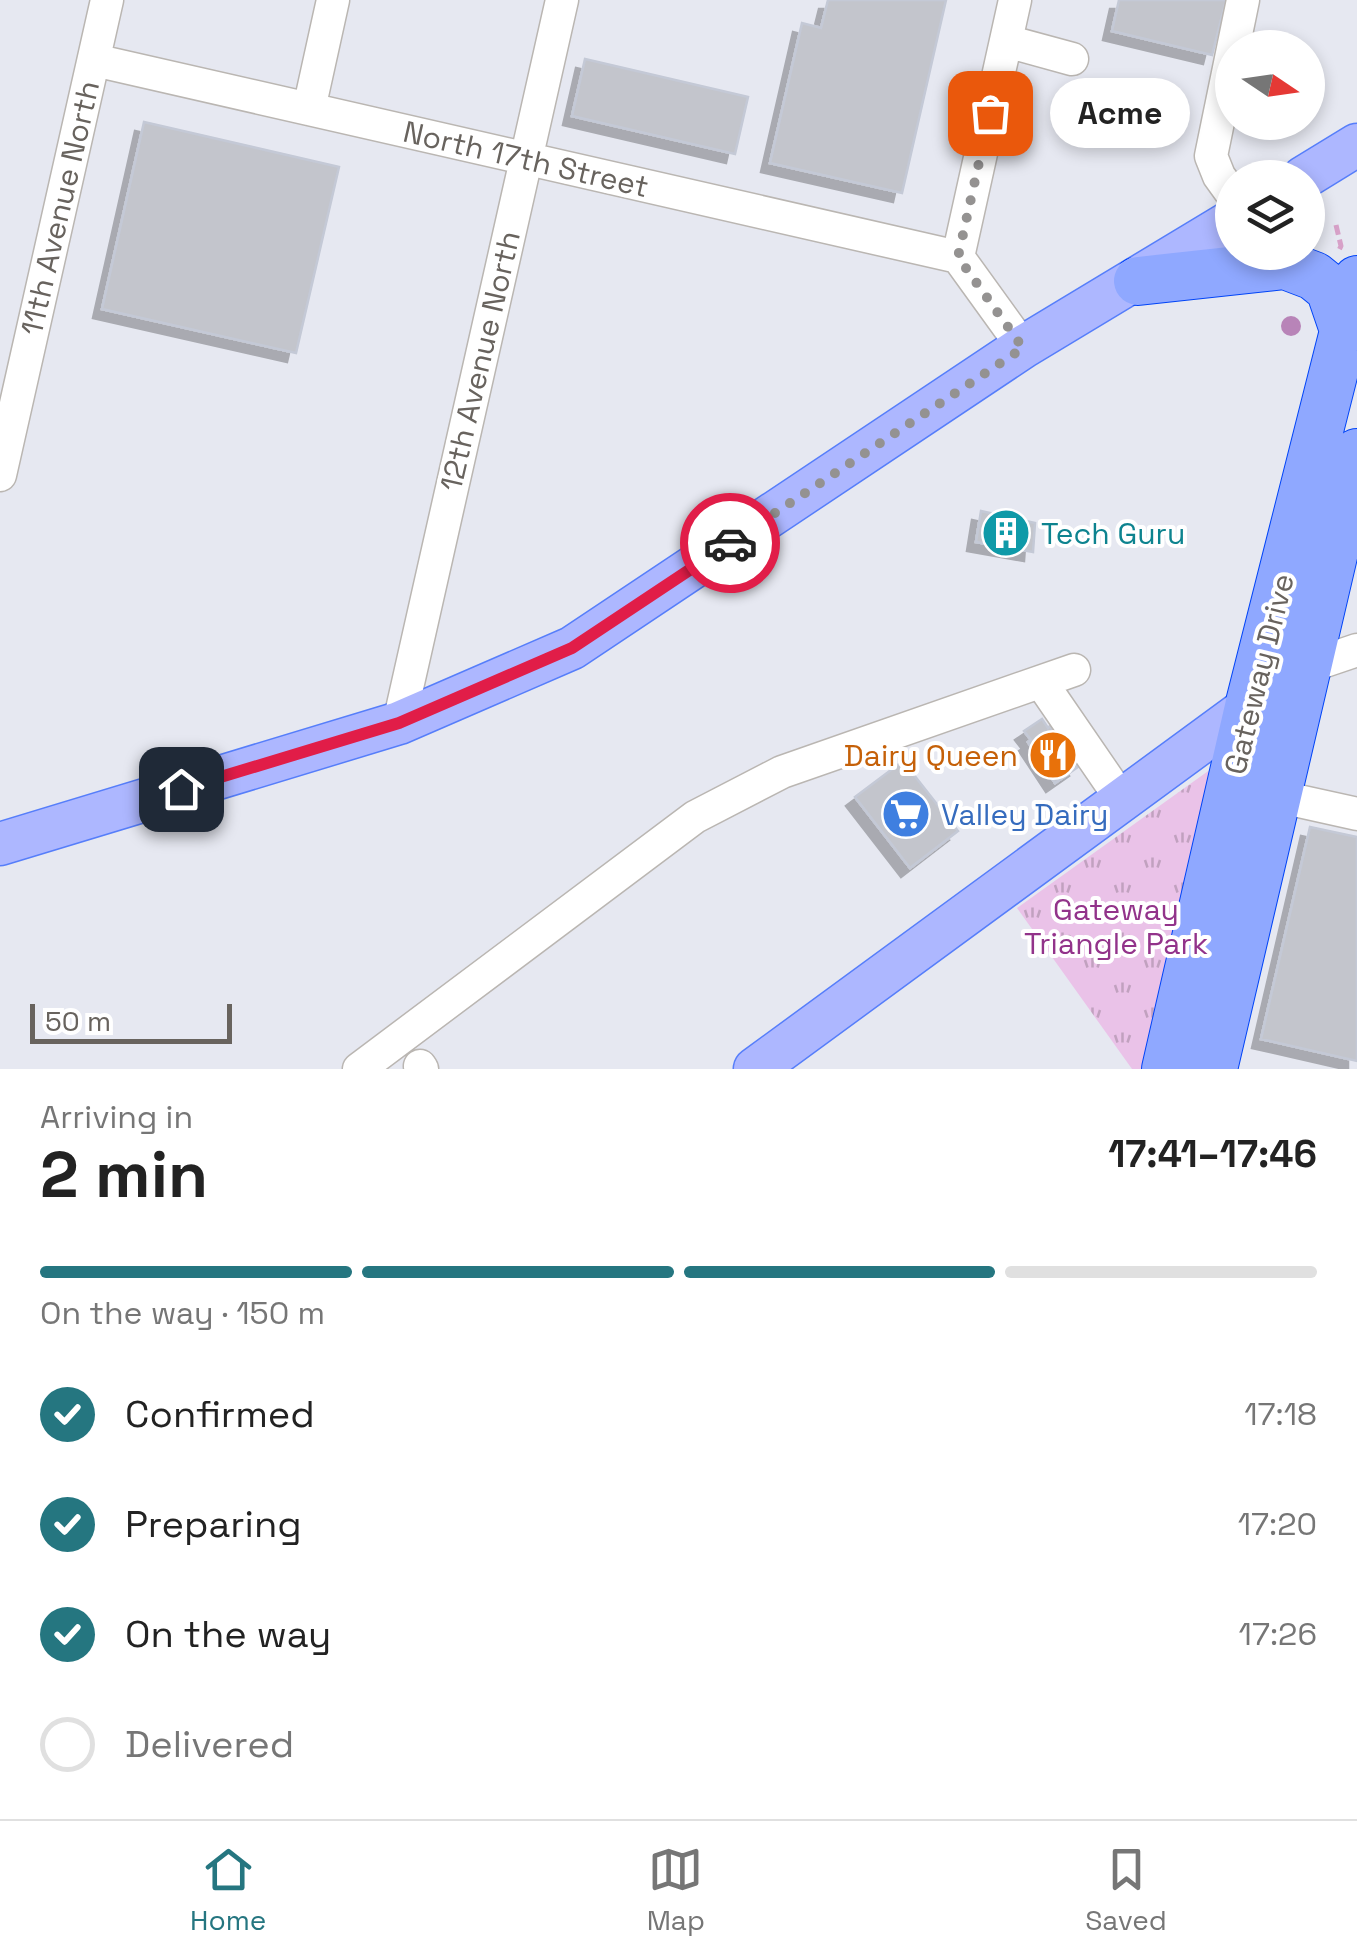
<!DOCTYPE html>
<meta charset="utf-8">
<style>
:root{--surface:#fff;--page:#f2f2f2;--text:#222;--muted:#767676;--line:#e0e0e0;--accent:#257680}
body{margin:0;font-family:"Space Grotesk",sans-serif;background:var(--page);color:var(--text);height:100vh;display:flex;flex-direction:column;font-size:38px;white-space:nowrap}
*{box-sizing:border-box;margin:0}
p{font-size:32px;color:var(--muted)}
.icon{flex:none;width:55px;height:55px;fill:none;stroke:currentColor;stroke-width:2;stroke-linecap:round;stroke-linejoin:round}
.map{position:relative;height:1069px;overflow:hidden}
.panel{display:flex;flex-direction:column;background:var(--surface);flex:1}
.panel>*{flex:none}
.needle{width:65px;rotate:103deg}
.controls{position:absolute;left:1215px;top:30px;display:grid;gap:20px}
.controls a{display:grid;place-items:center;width:110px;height:110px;border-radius:50%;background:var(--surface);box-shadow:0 5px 15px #0003;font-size:50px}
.scale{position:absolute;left:30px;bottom:25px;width:202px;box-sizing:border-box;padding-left:10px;border:5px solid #68635e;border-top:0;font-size:28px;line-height:35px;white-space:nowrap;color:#68635e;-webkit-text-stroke:8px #fff;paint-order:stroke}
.pin{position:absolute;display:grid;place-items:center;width:85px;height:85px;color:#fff;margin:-42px;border-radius:20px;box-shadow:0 5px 15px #0006}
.courier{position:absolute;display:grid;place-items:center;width:100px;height:100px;margin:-50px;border:8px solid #e11d48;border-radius:50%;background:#fff;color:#222;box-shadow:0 2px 12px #0007}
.bubble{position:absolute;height:70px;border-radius:35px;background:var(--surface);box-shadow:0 5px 15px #0003;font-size:32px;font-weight:600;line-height:70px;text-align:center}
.summary em{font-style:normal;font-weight:600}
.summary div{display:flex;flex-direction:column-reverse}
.summary{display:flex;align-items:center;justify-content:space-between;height:170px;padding:0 40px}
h1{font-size:65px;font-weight:600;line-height:75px}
.bar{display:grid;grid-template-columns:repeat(4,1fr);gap:15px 10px;align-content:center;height:120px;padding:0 40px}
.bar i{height:12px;border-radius:8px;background:var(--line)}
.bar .selected{background:var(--accent)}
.bar p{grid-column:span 4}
ol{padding:0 40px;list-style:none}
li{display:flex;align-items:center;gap:30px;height:110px}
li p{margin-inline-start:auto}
li .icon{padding:10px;border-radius:50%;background:var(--accent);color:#fff;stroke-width:4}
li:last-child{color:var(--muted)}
li i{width:55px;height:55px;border:5px solid var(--line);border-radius:50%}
.tabs{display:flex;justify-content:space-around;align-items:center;height:140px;border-top:2px solid var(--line);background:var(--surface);font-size:28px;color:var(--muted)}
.tabs a{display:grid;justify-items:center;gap:5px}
.tabs .selected{color:var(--accent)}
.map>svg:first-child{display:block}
.grass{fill:url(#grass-tufts)}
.building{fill:#c3c5cc;stroke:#c4c9d6;stroke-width:2.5;filter:url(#shadow)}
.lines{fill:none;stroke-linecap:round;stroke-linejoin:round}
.minor-casing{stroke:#bab6b2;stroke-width:35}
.major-casing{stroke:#567efa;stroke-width:45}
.highway-casing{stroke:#0044f7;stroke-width:50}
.path{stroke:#d7a1c8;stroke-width:5;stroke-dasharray:10 5;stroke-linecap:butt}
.minor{stroke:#fff;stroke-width:32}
.major{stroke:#adb7ff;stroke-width:42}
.highway{stroke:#8fa8ff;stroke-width:48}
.tree{fill:#b884b8}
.done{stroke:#949291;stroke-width:10;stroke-dasharray:0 18}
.route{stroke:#e11d48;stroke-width:12}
.labels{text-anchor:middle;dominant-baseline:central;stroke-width:8;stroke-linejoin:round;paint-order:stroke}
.street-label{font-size:30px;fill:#68635e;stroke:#fff}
.culture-label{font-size:30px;fill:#0d838f;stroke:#fff;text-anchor:start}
.food-label{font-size:30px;fill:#c56008;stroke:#fff;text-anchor:end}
.shop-label{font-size:30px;fill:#366cbe;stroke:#fff;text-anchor:start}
.park-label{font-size:30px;fill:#92338a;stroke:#fff}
</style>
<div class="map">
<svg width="1357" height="1069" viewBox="0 0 1357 1069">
<defs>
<pattern id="grass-tufts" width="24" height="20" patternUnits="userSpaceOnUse" patternTransform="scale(2.5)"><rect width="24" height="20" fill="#eac2e8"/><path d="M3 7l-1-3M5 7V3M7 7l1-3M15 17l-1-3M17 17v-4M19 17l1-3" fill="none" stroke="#c1a1bf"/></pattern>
<filter id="shadow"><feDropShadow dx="-9" dy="9" stdDeviation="0" flood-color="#0004"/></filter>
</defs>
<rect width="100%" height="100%" fill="#e6e8f1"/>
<path class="grass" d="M1211,769L1156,1069H1132L1017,908Z"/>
<path class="building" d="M828,0H946L902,193L770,163L802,23L821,28Z
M1119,0H1226L1212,55L1112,31Z
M585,59L748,97L735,154L572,116Z
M144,122L339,167L296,353L102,309Z
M981,511L1035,523L1033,552L976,542Z
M1042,719L1048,728L1050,726L1078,767L1055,783L1028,742L1031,740L1024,731Z
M903,761L958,831L910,868L855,797Z
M1310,827L1357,837V1061L1261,1039Z"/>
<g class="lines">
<g class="minor-casing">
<path id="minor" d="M1015,0L958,257L1023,347
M1006,41L1072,59
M94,60L958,257
M309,109L333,0
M1232,194L1219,176L1211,156L1243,0
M0,475L107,0
M1307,667L1357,650
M1041,682L1122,800
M399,723L562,0
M1276,796L1357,814
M420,1066L422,1069
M359,1069L695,817L782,772L1074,670"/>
</g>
<g class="major-casing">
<path id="major" d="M1303,178L1357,145
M0,844L399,723L572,648L1023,347L1232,221
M755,1069L1249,707"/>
</g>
<g class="highway-casing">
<path id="highway" d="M1138,281L1285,265L1314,276L1330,289L1344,330
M1166,1069L1249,707L1357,280
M1213,1069L1357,453"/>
</g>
<path class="path" d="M1336,225L1341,246L1339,250"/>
<use href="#minor" class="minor"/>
<use href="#major" class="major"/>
<use href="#highway" class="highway"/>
</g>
<circle class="tree" cx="1291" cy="326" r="10"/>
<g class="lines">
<path class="done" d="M730,543L1023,348L958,257L990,113"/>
<path class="route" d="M181,789L399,723L572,648L730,543"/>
</g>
<defs>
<g id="building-disc" transform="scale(2.5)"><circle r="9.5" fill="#0f9aa8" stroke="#fff"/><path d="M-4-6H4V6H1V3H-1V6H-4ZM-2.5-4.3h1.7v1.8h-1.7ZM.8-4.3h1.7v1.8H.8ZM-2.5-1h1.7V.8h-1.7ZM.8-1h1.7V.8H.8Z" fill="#fff"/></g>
<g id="restaurant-disc" transform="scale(2.5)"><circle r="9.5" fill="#e8710a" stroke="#fff"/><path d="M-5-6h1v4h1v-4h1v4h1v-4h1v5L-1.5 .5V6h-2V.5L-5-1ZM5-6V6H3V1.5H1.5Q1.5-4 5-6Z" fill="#fff"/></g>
<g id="supermarket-disc" transform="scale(2.5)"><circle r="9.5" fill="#3f7fe0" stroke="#fff"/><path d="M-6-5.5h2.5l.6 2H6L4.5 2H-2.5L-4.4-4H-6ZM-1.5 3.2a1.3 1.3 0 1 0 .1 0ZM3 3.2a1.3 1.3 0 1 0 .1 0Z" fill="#fff"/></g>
</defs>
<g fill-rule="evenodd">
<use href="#building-disc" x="1006" y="533"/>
<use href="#restaurant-disc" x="1053" y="755"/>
<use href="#supermarket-disc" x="906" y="814"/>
</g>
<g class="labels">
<g class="street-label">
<text transform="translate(526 159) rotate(13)">North 17th Street</text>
<text transform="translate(60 208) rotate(-77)">11th Avenue North</text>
<text transform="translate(480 361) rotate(-77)">12th Avenue North</text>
<text transform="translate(1259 674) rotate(-76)">Gateway Drive</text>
</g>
<g class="culture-label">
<text x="1041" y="533">Tech Guru</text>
</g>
<g class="food-label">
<text x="1018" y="755">Dairy Queen</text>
</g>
<g class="shop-label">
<text x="941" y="814">Valley Dairy</text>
</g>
<g class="park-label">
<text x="1116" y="909">Gateway<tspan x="1116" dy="34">Triangle Park</tspan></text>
</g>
</g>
</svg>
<div class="controls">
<a><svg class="needle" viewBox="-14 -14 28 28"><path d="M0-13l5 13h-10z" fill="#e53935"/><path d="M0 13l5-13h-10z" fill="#767676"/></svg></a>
<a><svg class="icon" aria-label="layers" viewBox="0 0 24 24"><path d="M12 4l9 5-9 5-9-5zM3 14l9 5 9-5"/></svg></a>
</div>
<div class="scale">50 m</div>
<div class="pin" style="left:990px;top:113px;background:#ea580c"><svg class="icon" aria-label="bag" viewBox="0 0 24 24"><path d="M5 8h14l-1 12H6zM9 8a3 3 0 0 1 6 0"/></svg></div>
<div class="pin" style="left:181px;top:789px;background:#1f2937"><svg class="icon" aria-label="home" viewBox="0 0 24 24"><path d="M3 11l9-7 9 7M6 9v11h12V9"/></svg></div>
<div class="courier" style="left:730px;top:543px"><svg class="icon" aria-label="car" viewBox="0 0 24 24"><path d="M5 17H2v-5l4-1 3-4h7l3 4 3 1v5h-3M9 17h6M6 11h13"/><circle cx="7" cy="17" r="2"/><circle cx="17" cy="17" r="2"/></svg></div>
<div class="bubble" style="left:1050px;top:78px;width:140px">Acme</div>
</div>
<section class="panel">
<div class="summary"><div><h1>2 min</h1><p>Arriving in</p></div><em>17:41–17:46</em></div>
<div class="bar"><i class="selected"></i><i class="selected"></i><i class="selected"></i><i></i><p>On the way · 150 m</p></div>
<ol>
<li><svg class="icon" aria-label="check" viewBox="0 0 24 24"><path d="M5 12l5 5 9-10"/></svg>Confirmed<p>17:18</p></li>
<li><svg class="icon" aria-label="check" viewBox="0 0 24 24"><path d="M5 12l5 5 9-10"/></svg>Preparing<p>17:20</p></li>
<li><svg class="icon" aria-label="check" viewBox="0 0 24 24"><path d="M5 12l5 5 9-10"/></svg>On the way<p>17:26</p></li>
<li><i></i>Delivered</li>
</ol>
</section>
<nav class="tabs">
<a class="selected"><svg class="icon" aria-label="home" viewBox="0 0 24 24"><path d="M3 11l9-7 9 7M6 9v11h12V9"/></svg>Home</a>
<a><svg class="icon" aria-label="map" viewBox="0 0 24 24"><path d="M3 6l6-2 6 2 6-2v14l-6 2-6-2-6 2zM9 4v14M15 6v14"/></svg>Map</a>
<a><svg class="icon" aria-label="saved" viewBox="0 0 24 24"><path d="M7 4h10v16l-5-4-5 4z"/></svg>Saved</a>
</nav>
